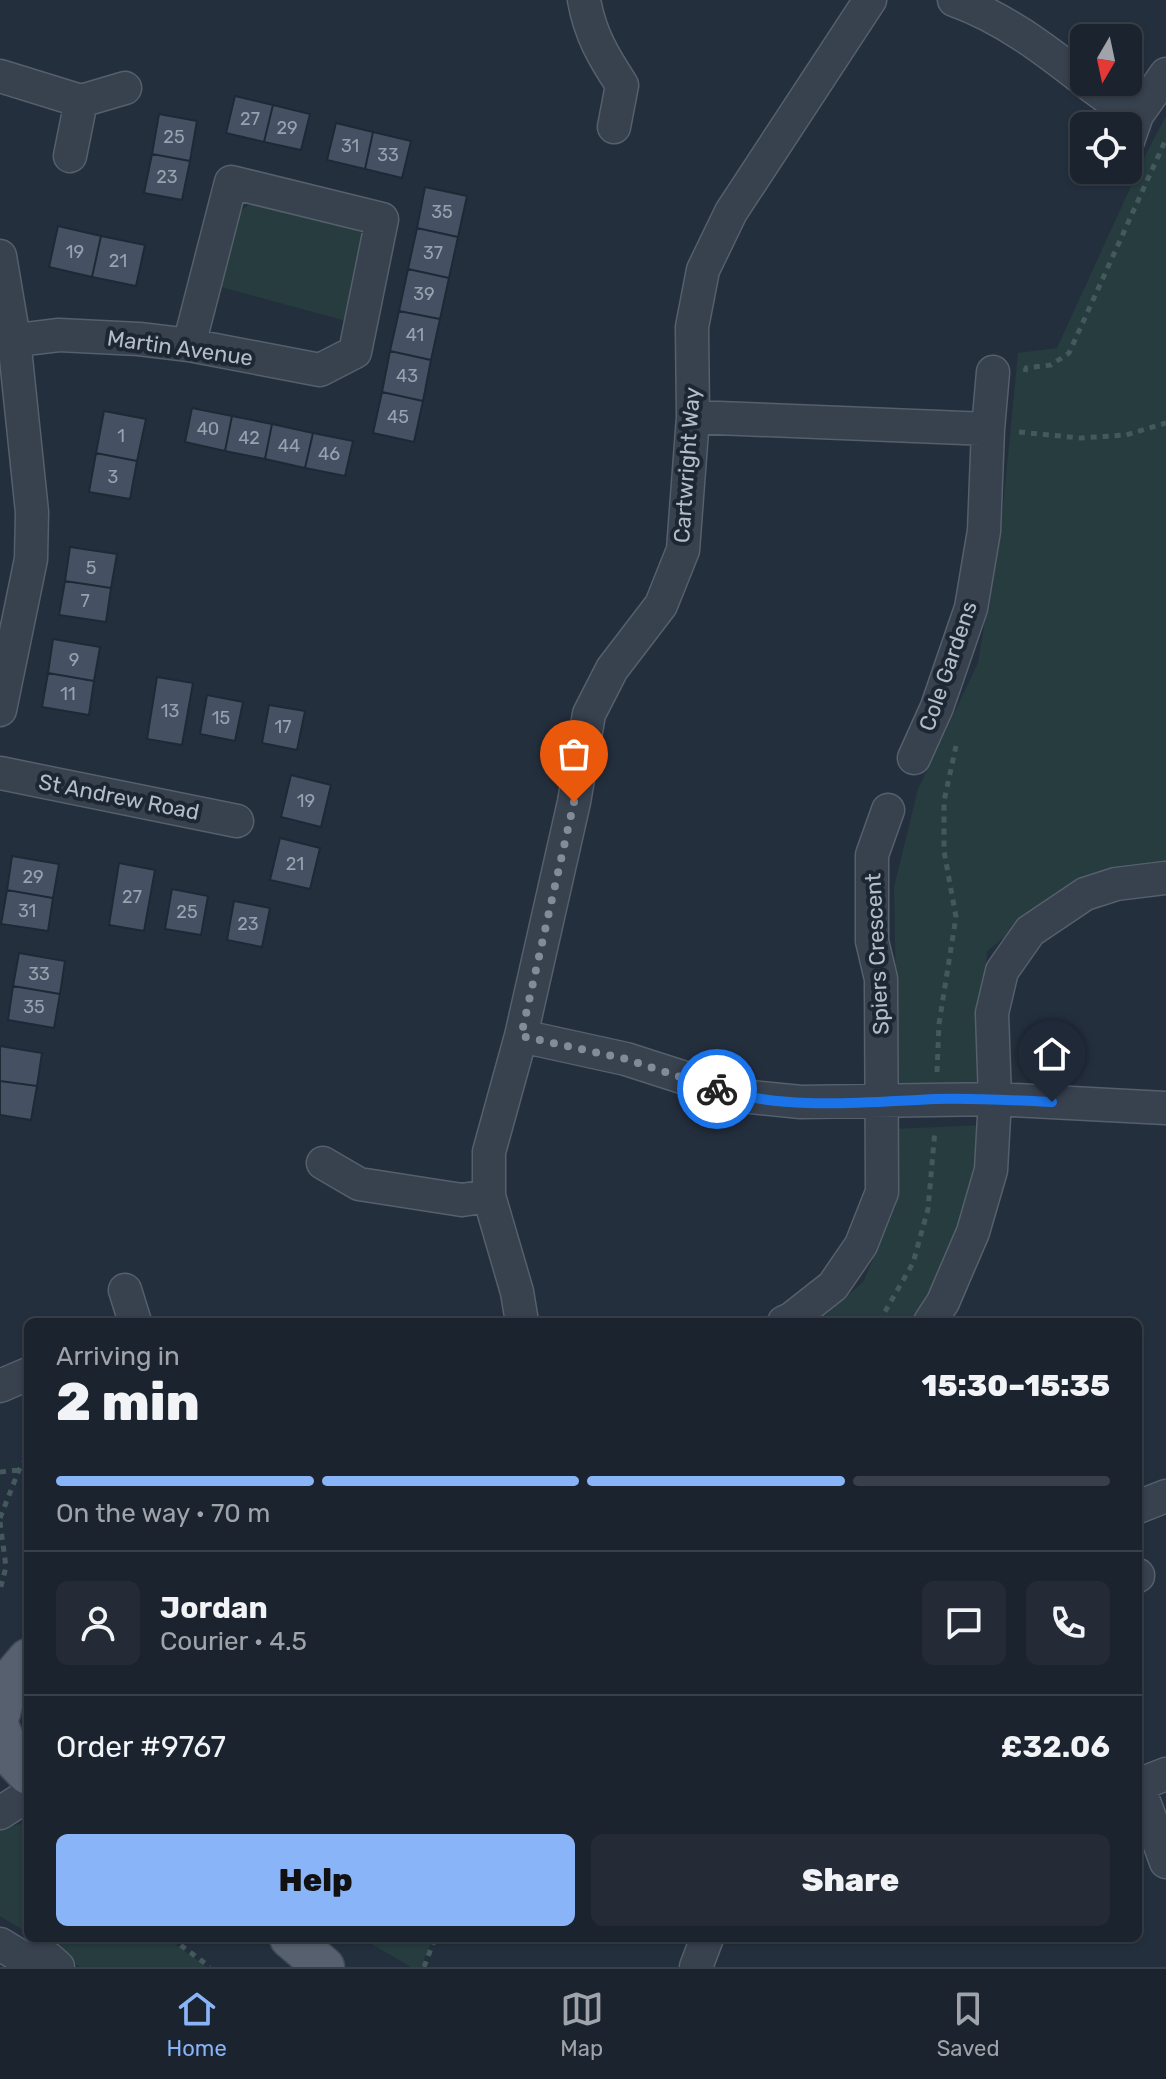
<!DOCTYPE html>
<meta charset="utf-8">
<style>
:root{--surface:#1b232e;--page:#242b36;--text:#f1f3f6;--muted:#a0a4aa;--line:#39404a;--accent:#8ab4f8}
body{margin:0;font-family:Rubik,sans-serif;background:var(--page);color:var(--text);height:100vh;display:flex;flex-direction:column;font-size:30px;white-space:nowrap}
*{box-sizing:border-box;margin:0}
p{font-size:26px;color:var(--muted)}
.icon{flex:none;width:44px;height:44px;fill:none;stroke:currentColor;stroke-width:2;stroke-linecap:round;stroke-linejoin:round}
.map{position:relative;flex:1;overflow:hidden}
.side{position:absolute;left:24px;top:1318px;width:1118px;height:624px;display:flex;flex-direction:column;background:var(--surface);border-radius:12px;box-shadow:0 2px 6px #0004,0 0 0 2px var(--line)}
.side>*{flex:none}
.needle{width:52px;rotate:189deg}
.buttons{position:absolute;left:1070px;top:24px;display:grid;gap:16px}
.buttons a{display:grid;place-items:center;width:72px;height:72px;border-radius:12px;background:var(--surface);box-shadow:0 2px 6px #0004,0 0 0 2px var(--line);font-size:40px}
.pin{position:absolute;display:grid;place-items:center;width:68px;height:68px;color:#fff;margin:-82px -34px;border-radius:50% 50% 50% 0;rotate:-45deg;box-shadow:0 0 8px #0007}
.pin .icon{rotate:45deg}
.courier{position:absolute;display:grid;place-items:center;width:80px;height:80px;margin:-40px;border:6px solid #1a73e8;border-radius:50%;background:#fff;color:#222;box-shadow:0 2px 10px #0007}
.headline em{font-style:normal;font-weight:800}
.headline div{display:flex;flex-direction:column-reverse}
.headline{display:flex;align-items:center;justify-content:space-between;height:136px;padding:0 32px}
h1{font-size:52px;font-weight:800;line-height:60px}
.bar{display:grid;grid-template-columns:repeat(4,1fr);gap:12px 8px;align-content:center;height:96px;padding:0 32px}
.bar i{height:10px;border-radius:6px;background:var(--line)}
.bar .current{background:var(--accent)}
.bar p{grid-column:span 4}
.line{display:flex;align-items:center;gap:20px;padding:0 32px;border-top:2px solid var(--line)}
.line div{flex:1}
.round{display:grid;place-items:center;flex:none;width:84px;height:84px;border-radius:12px;background:var(--page)}
.primary-button{display:flex;gap:16px;margin-top:auto;padding:16px 32px}
.primary-button a{flex:1;height:92px;border-radius:12px;background:var(--accent);color:#111;font-size:32px;font-weight:800;line-height:92px;text-align:center}
.primary-button a+a{background:var(--page);color:var(--text)}
.tab-bar{display:flex;justify-content:space-around;align-items:center;height:112px;border-top:2px solid var(--line);background:var(--surface);font-size:22px;color:var(--muted)}
.tab-bar a{display:grid;justify-items:center;gap:4px}
.tab-bar .current{color:var(--accent)}
.map>svg:first-child{display:block}
.green{fill:#263c3f}
.building{fill:#455162;stroke:#1f2835;stroke-width:2}
.lines{fill:none;stroke-linecap:round;stroke-linejoin:round}
.minor-casing{stroke:#565f6c;stroke-width:35}
.major-casing{stroke:#414a57;stroke-width:43}
.path{stroke:#44595c;stroke-width:5;stroke-dasharray:6 6;stroke-linecap:butt}
.minor{stroke:#38414e;stroke-width:32}
.major{stroke:#56606e;stroke-width:40}
.done{stroke:#828b98;stroke-width:8;stroke-dasharray:0 14.4}
.route{stroke:#1a73e8;stroke-width:10}
.labels{text-anchor:middle;dominant-baseline:central;stroke-width:8;stroke-linejoin:round;paint-order:stroke}
.number-label{font-size:18px;fill:#98a1af}
.street-label{font-size:22px;fill:#b4bcc9;stroke:#1d2633}
</style>
<div class="map">
<svg width="1166" height="1967" viewBox="0 0 1166 1967">
<rect width="100%" height="100%" fill="#242f3e"/>
<path class="green" d="M1166,116V872L1067,888L987,951L981,1037L982,1092L895,1095L897,1048L894,887L918,789L978,663L1002,517L1018,353L1057,348L1143,160Z
M256,200L360,225L370,237L350,322L221,287L240,211Z
M982,1125L966,1224L916,1322H817L863,1282L896,1206L894,1129Z
M19,1824L28,1826V1933L0,1916V1830Z
M37,1938H167L206,1967H80Z
M361,1938H433L421,1967H411Z"/>
<path class="building" d="M235,96L273,105L264,142L226,133Z
M273,105L310,114L301,150L264,142Z
M159,114L197,121L190,161L152,154Z
M336,123L373,132L365,169L327,160Z
M373,132L411,141L402,178L365,169Z
M152,154L190,161L182,200L144,193Z
M425,187L467,196L458,237L417,228Z
M58,226L101,236L92,277L49,267Z
M417,228L458,237L449,278L408,269Z
M101,236L145,245L136,286L92,277Z
M408,269L449,278L440,319L399,311Z
M399,311L440,319L431,360L390,351Z
M390,351L431,360L423,401L382,392Z
M382,392L423,401L414,442L373,433Z
M192,408L232,416L225,451L185,442Z
M104,411L146,419L137,461L96,453Z
M232,416L272,424L265,459L225,451Z
M272,424L313,433L305,468L265,459Z
M313,433L353,441L345,476L305,468Z
M96,453L137,461L130,499L89,492Z
M70,547L117,554L111,588L65,581Z
M65,581L111,588L106,622L59,615Z
M53,639L100,647L94,681L48,673Z
M48,673L94,681L89,715L42,707Z
M157,677L193,683L182,745L147,739Z
M207,695L243,702L235,741L200,734Z
M269,705L305,711L297,750L262,743Z
M291,775L331,785L321,827L281,817Z
M280,838L320,848L310,889L270,880Z
M12,856L59,864L53,898L7,890Z
M119,863L155,870L144,931L109,925Z
M172,889L208,896L201,935L165,929Z
M7,890L53,898L48,931L1,924Z
M234,901L270,908L262,947L227,940Z
M19,953L65,961L60,994L13,986Z
M13,986L60,994L54,1028L8,1020Z
M0,1046L42,1053L37,1086L0,1081Z
M0,1081L37,1086L31,1120L0,1115Z"/>
<g class="lines">
<g class="minor-casing">
<path id="minor" d="M584,0C590,34 603,56 622,85L614,127
M954,0C1004,18 1043,48 1084,80
M0,76L81,101L125,88
M1086,82L1109,99L1137,115
M1128,141L1137,115L1166,74
M70,156L81,101
M0,256L14,339L32,512L31,559L0,710
M0,342L59,335L139,339L189,345L320,370L355,352L382,219L231,182L189,345
M693,417L988,429
M914,758L937,707L971,608L984,531L988,429L993,372
M0,773L237,821
M521,1036L626,1059L741,1096L801,1102L995,1099L1166,1108
M323,1163L359,1184L462,1200L489,1196
M125,1290L135,1322
M522,1322L517,1292L489,1196V1152L521,1036L574,802L589,714L612,669L661,605L683,550L693,417L692,327L703,270L731,212L870,0
M784,1322L791,1319L833,1286L861,1245L882,1192L881,979L872,941V855L888,810
M930,1322L943,1302L973,1232L991,1170L995,1099L992,1013L1002,971L1030,931L1085,894L1116,884L1165,878
M0,1386L28,1374
M1138,1507L1166,1496
M1138,1575V1576
M1138,1785L1166,1862
M1138,1785L1166,1774
M0,1813L28,1795
M0,1944L23,1958L49,1959L58,1967
M696,1967L707,1938"/>
</g>
<g class="major-casing">
<path id="major" d="M0,1713L7,1684L28,1659
M0,1730L10,1755L28,1774
M290,1938L324,1967"/>
</g>
<path class="path" d="M1025,372L1026,368L1051,365L1069,353L1166,139
M1019,432L1080,438L1126,435L1166,423
M937,1072L939,1024L956,917L944,851V801L956,746
M879,1322L913,1263L928,1209L935,1130
M0,1472L19,1470
M0,1518L19,1470L28,1455
M0,1522L6,1567L0,1590
M171,1938L210,1967
M424,1967L435,1938"/>
<use href="#minor" class="minor"/>
<use href="#major" class="major"/>
</g>
<g class="lines">
<path class="done" d="M574,802L521,1036L626,1059L717,1089"/>
<path class="route" d="M717,1089C786,1111 864,1102 936,1099C975,1098 1013,1100 1052,1102"/>
</g>
<g class="labels">
<g class="number-label">
<text x="250" y="119">27</text>
<text x="287" y="128">29</text>
<text x="174" y="137">25</text>
<text x="350" y="146">31</text>
<text x="388" y="155">33</text>
<text x="167" y="177">23</text>
<text x="442" y="212">35</text>
<text x="75" y="252">19</text>
<text x="433" y="253">37</text>
<text x="118" y="261">21</text>
<text x="424" y="294">39</text>
<text x="415" y="335">41</text>
<text x="407" y="376">43</text>
<text x="398" y="417">45</text>
<text x="208" y="429">40</text>
<text x="121" y="436">1</text>
<text x="249" y="438">42</text>
<text x="289" y="446">44</text>
<text x="329" y="454">46</text>
<text x="113" y="477">3</text>
<text x="91" y="568">5</text>
<text x="85" y="601">7</text>
<text x="74" y="660">9</text>
<text x="68" y="694">11</text>
<text x="170" y="711">13</text>
<text x="221" y="718">15</text>
<text x="283" y="727">17</text>
<text x="306" y="801">19</text>
<text x="295" y="864">21</text>
<text x="33" y="877">29</text>
<text x="132" y="897">27</text>
<text x="27" y="911">31</text>
<text x="187" y="912">25</text>
<text x="248" y="924">23</text>
<text x="39" y="974">33</text>
<text x="34" y="1007">35</text>
</g>
<g class="street-label">
<text transform="translate(180 348) rotate(8)">Martin Avenue</text>
<text transform="translate(687 465) rotate(-86)">Cartwright Way</text>
<text transform="translate(948 666) rotate(-71)">Cole Gardens</text>
<text transform="translate(119 797) rotate(11)">St Andrew Road</text>
<text transform="translate(877 954) rotate(-93)">Spiers Crescent</text>
</g>
</g>
</svg>
<div class="buttons">
<a><svg class="needle" viewBox="-14 -14 28 28"><path d="M0-13l5 13h-10z" fill="#e53935"/><path d="M0 13l5-13h-10z" fill="#a0a4aa"/></svg></a>
<a><svg class="icon" aria-label="locate" viewBox="0 0 24 24"><circle cx="12" cy="12" r="6"/><path d="M12 2v4M12 18v4M2 12h4M18 12h4"/></svg></a>
</div>
<div class="pin" style="left:574px;top:802px;background:#ea580c"><svg class="icon" aria-label="bag" viewBox="0 0 24 24"><path d="M5 8h14l-1 12H6zM9 8a3 3 0 0 1 6 0"/></svg></div>
<div class="pin" style="left:1052px;top:1102px;background:#1f2937"><svg class="icon" aria-label="home" viewBox="0 0 24 24"><path d="M3 11l9-7 9 7M6 9v11h12V9"/></svg></div>
<div class="courier" style="left:717px;top:1089px"><svg class="icon" aria-label="bike" viewBox="0 0 24 24"><circle cx="6" cy="16" r="4"/><circle cx="18" cy="16" r="4"/><path d="M6 16l4-8h5l3 8M10 8l3 8H6M13 5h3"/></svg></div>
<section class="side">
<div class="headline"><div><h1>2 min</h1><p>Arriving in</p></div><em>15:30–15:35</em></div>
<div class="bar"><i class="current"></i><i class="current"></i><i class="current"></i><i></i><p>On the way · 70 m</p></div>
<div class="line" style="height:144px"><a class="round"><svg class="icon" aria-label="person" viewBox="0 0 24 24"><circle cx="12" cy="8" r="4"/><path d="M4 21q1-7 8-7t8 7"/></svg></a><div><b>Jordan</b><p>Courier · 4.5</p></div><a class="round"><svg class="icon" aria-label="chat" viewBox="0 0 24 24"><path d="M4 5h16v11H9l-5 4z"/></svg></a><a class="round"><svg class="icon" aria-label="phone" viewBox="0 0 24 24"><path d="M5 4h4l2 5-3 2q2 4 5 5l2-3 5 2v4C11 20 4 13 5 4z"/></svg></a></div>
<div class="line" style="height:104px"><div>Order #9767</div><b>£32.06</b></div>
<div class="primary-button"><a>Help</a><a>Share</a></div>
</section>
</div>
<nav class="tab-bar">
<a class="current"><svg class="icon" aria-label="home" viewBox="0 0 24 24"><path d="M3 11l9-7 9 7M6 9v11h12V9"/></svg>Home</a>
<a><svg class="icon" aria-label="map" viewBox="0 0 24 24"><path d="M3 6l6-2 6 2 6-2v14l-6 2-6-2-6 2zM9 4v14M15 6v14"/></svg>Map</a>
<a><svg class="icon" aria-label="saved" viewBox="0 0 24 24"><path d="M7 4h10v16l-5-4-5 4z"/></svg>Saved</a>
</nav>
